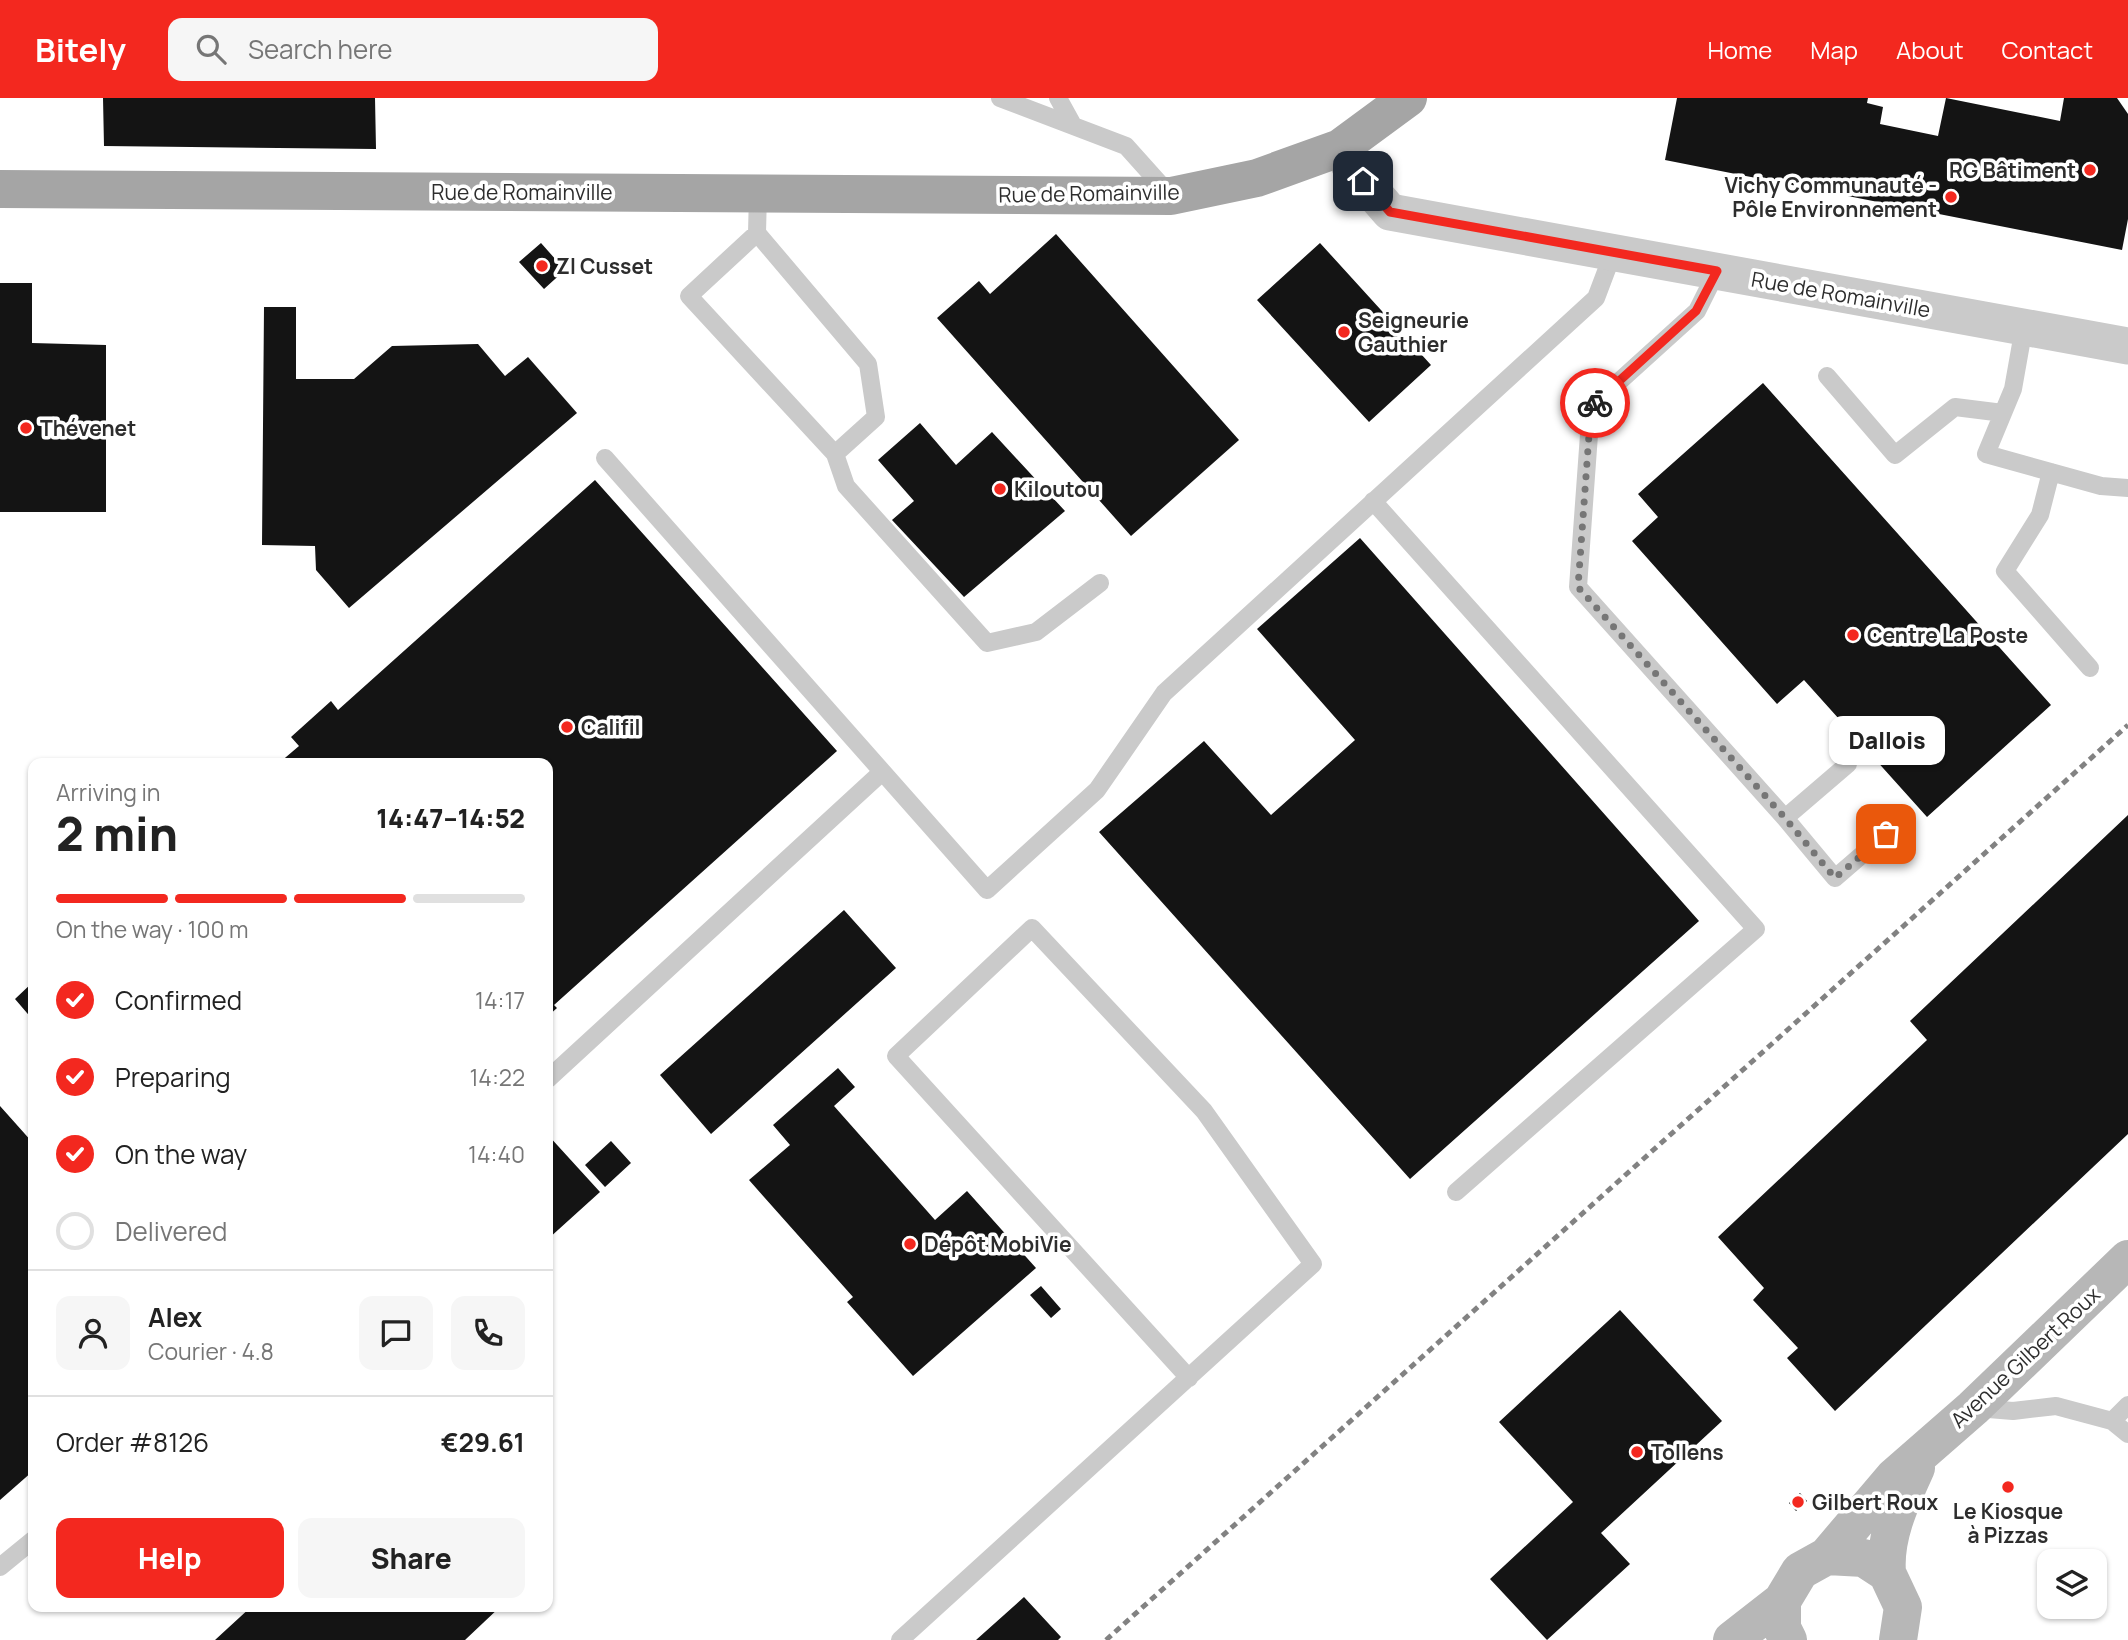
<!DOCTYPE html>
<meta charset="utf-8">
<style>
:root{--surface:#fff;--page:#f6f6f6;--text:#222;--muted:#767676;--line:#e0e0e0;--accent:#f3281f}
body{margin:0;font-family:Manrope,sans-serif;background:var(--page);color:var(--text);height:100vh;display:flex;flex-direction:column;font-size:26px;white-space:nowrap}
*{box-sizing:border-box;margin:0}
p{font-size:23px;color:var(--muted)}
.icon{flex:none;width:38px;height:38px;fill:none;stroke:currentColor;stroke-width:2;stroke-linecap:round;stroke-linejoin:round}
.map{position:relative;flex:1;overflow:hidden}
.panel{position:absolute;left:28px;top:660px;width:525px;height:854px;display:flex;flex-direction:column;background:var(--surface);border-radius:14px;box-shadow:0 2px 5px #0004}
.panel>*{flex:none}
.tools{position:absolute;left:2037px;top:1451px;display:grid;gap:14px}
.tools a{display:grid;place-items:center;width:70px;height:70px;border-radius:14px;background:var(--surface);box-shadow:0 2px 5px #0004;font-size:35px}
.pin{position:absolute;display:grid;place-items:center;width:60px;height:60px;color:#fff;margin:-30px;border-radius:14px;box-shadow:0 4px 10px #0006}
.courier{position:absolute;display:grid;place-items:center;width:70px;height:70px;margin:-35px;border:5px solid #f3281f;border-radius:50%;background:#fff;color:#222;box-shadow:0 2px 9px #0007}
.bubble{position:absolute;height:49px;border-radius:14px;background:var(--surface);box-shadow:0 2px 5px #0004;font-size:23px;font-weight:800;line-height:49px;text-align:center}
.summary em{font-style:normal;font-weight:800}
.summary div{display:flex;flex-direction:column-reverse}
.summary{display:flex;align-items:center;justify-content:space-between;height:119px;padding:0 28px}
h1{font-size:46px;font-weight:800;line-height:52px}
.bar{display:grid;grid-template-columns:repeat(4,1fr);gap:10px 7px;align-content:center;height:84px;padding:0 28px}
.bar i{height:9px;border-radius:5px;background:var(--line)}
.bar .active{background:var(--accent)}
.bar p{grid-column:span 4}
.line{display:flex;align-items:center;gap:18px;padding:0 28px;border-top:2px solid var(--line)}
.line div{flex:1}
.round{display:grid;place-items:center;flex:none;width:74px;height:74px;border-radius:14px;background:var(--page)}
ol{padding:0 28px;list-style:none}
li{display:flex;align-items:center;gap:21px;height:77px}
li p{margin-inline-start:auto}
li .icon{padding:7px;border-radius:50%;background:var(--accent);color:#fff;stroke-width:4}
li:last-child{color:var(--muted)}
li i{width:38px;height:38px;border:4px solid var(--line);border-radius:50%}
.cta{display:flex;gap:14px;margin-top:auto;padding:14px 28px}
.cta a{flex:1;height:80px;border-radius:14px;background:var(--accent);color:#fff;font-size:28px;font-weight:800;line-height:80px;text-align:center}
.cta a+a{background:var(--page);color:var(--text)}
header{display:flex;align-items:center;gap:42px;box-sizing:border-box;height:98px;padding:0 35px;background:var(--accent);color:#fff}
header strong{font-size:33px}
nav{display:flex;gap:38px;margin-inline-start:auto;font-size:24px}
.search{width:490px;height:63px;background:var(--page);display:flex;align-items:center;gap:18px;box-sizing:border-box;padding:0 24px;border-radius:14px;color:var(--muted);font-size:26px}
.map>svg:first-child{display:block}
.building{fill:#141414}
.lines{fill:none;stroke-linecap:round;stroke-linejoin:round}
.lane{stroke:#cacaca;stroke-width:18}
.street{stroke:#cacaca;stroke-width:37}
.secondary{stroke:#b7b7b7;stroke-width:38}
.primary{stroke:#a5a5a5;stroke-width:38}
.rail{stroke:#828282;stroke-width:5;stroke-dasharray:7 5;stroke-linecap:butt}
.done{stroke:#767676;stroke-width:7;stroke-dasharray:0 12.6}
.route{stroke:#f3281f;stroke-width:9}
.poi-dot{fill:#f3281f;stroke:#fff;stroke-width:2.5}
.labels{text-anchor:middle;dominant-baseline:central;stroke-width:7;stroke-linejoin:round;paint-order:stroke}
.poi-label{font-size:21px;font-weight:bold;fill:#2d2d2d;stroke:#fff;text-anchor:start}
.street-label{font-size:21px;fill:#2d2d2d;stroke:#fff}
</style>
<header>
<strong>Bitely</strong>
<div class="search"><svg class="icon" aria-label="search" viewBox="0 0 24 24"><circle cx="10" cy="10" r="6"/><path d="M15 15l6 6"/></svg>Search here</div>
<nav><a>Home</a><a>Map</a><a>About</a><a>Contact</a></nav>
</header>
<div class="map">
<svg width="2128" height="1542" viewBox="0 0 2128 1542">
<rect width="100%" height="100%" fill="#fff"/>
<path class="building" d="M103,0H375L376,51L104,48Z
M1677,0H1868L1867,5L1883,9L1880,26L1938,38L1946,0L2060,23L2064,0H2117L2128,16V121L2122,152L1665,62Z
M1056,136L1239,342L1131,438L937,220L979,183L990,196Z
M541,145L565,172L544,191L519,164Z
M1320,145L1431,267L1369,324L1257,202Z
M0,185H32V245L106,247V414H0Z
M264,209H296V281H354L392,248L478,246L505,278L528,259L577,315L349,510L316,472L315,448L262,447Z
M1763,285L2051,607L1927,719L1804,582L1777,606L1632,443L1658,419L1638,396Z
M920,325L956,367L992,334L1065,413L964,499L892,422L914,403L878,362Z
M595,382L837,653L554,907L557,910L548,918V665H279L299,648L291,639L331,603L338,612Z
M1360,440L1699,823L1410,1081L1099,734L1204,643L1271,717L1355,642L1257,531Z
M2128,717V1036L1835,1313L1787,1260L1798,1250L1753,1202L1764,1190L1718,1139L1927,942L1910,923Z
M844,812L896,870L711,1036L660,977Z
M33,884V922L15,901Z
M838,970L855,989L834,1008L935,1122L967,1093L1036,1170L913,1278L847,1204L853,1199L749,1082L790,1047L773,1027Z
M0,1008L33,1045V1373L0,1402Z
M548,1037L600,1094L548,1141Z
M611,1043L631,1065L605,1089L585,1067Z
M1041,1188L1061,1211L1051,1220L1030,1197Z
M1620,1212L1722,1323L1601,1435L1630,1466L1547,1542L1490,1481L1573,1404L1499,1324Z
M1800,1395L1807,1403L1796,1413L1789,1405Z
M1024,1499L1061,1539L1058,1542H976Z
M252,1508H501L465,1542H215Z"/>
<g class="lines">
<path class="lane" d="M1000,0L1126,48L1169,96
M1058,0L1073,27
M757,135L689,198L835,356L876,319L868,266L757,135L758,95
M1717,173L1697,213L1591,309L1578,489L1785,720L1835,780L1886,736
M2024,229L2013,291L1986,356L2101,388L2128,390
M1827,278L1895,357L1955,309L2003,315
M835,356L846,388L987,545L1036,534L1100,485
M605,360L987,792L1097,692L1164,595L1596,200L1613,155
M2051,374L2040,417L2005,473L2090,570
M1373,403L1756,831L1456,1094
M1785,720L1848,666
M548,981L882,674
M1976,1310L2013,1313L2056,1308L2112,1323L2128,1336
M2112,1323L2128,1307
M0,1469L33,1442
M900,1542L1313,1166L1204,1013L1032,830L896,958L1189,1280"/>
<path class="street" d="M1340,50L1350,68L1390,114L2128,248"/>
<path class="secondary" d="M1827,1458L1894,1379L1973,1310L2128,1161
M1887,1475C1884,1438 1901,1403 1916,1370
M1732,1542L1782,1503
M1788,1542L1782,1530V1503L1800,1473L1827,1458L1864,1460L1887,1475L1903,1509L1898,1542"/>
<path class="primary" d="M0,91L1171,98L1257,80L1340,50L1408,0"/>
<path class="rail" d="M1106,1542L2128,627"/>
</g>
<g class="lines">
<path class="done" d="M1595,305L1591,309L1578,489L1785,720L1835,780L1886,736"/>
<path class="route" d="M1363,83L1390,114L1717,173L1696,213L1595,305"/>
</g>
<g class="poi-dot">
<circle cx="2090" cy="72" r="7"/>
<circle cx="1951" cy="99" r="7"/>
<circle cx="542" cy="168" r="7"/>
<circle cx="1344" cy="234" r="7"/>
<circle cx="26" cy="330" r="7"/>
<circle cx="1000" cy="391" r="7"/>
<circle cx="1853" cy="537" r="7"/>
<circle cx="567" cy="629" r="7"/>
<circle cx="910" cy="1146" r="7"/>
<circle cx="1637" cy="1354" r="7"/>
<circle cx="2008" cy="1389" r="7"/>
<circle cx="1798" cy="1404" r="7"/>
</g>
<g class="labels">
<g class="poi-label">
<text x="2076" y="72" text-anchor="end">RG Bâtiment</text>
<text x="1937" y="87" text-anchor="end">Vichy Communauté -<tspan x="1937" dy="24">Pôle Environnement</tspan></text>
<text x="556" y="168">ZI Cusset</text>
<text x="1358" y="222">Seigneurie<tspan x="1358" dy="24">Gauthier</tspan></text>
<text x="40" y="330">Thévenet</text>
<text x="1014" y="391">Kiloutou</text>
<text x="1867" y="537">Centre La Poste</text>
<text x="581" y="629">Califil</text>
<text x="924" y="1146">Dépôt MobiVie</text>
<text x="1651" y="1354">Tollens</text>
<text x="1812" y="1404">Gilbert Roux</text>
<text x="2008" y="1413" text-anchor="middle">Le Kiosque<tspan x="2008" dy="24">à Pizzas</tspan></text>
</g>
<g class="street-label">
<text x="522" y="94">Rue de Romainville</text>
<text transform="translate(1089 95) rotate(-1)">Rue de Romainville</text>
<text transform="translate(1841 196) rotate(10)">Rue de Romainville</text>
<text transform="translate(2025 1259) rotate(-43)">Avenue Gilbert Roux</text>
</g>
</g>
</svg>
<div class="tools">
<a><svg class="icon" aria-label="layers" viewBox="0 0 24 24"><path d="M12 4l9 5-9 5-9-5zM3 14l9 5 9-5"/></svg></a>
</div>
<div class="pin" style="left:1886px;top:736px;background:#ea580c"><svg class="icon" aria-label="bag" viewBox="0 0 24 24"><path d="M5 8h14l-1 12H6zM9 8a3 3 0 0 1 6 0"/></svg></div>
<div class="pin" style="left:1363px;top:83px;background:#1f2937"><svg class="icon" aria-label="home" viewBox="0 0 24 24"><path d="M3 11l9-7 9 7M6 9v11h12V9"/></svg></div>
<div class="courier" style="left:1595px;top:305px"><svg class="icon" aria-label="bike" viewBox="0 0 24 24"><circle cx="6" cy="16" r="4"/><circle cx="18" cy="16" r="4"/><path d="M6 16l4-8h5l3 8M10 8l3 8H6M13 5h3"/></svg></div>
<div class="bubble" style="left:1829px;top:618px;width:116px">Dallois</div>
<section class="panel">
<div class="summary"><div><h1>2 min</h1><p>Arriving in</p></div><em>14:47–14:52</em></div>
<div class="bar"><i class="active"></i><i class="active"></i><i class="active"></i><i></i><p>On the way · 100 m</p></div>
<ol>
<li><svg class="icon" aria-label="check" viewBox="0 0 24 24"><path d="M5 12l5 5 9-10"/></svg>Confirmed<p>14:17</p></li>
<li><svg class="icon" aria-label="check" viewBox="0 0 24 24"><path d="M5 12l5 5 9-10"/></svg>Preparing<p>14:22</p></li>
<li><svg class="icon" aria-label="check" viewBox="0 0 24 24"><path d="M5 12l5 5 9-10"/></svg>On the way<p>14:40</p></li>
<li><i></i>Delivered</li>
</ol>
<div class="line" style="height:126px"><a class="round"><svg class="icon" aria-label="person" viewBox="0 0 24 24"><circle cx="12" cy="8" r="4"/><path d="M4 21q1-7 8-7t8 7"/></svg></a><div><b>Alex</b><p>Courier · 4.8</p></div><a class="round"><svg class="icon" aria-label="chat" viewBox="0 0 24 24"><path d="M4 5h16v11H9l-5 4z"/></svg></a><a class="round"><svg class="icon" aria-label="phone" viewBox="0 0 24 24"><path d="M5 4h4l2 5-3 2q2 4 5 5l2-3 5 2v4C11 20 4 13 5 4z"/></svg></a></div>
<div class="line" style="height:91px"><div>Order #8126</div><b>€29.61</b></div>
<div class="cta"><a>Help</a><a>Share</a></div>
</section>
</div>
